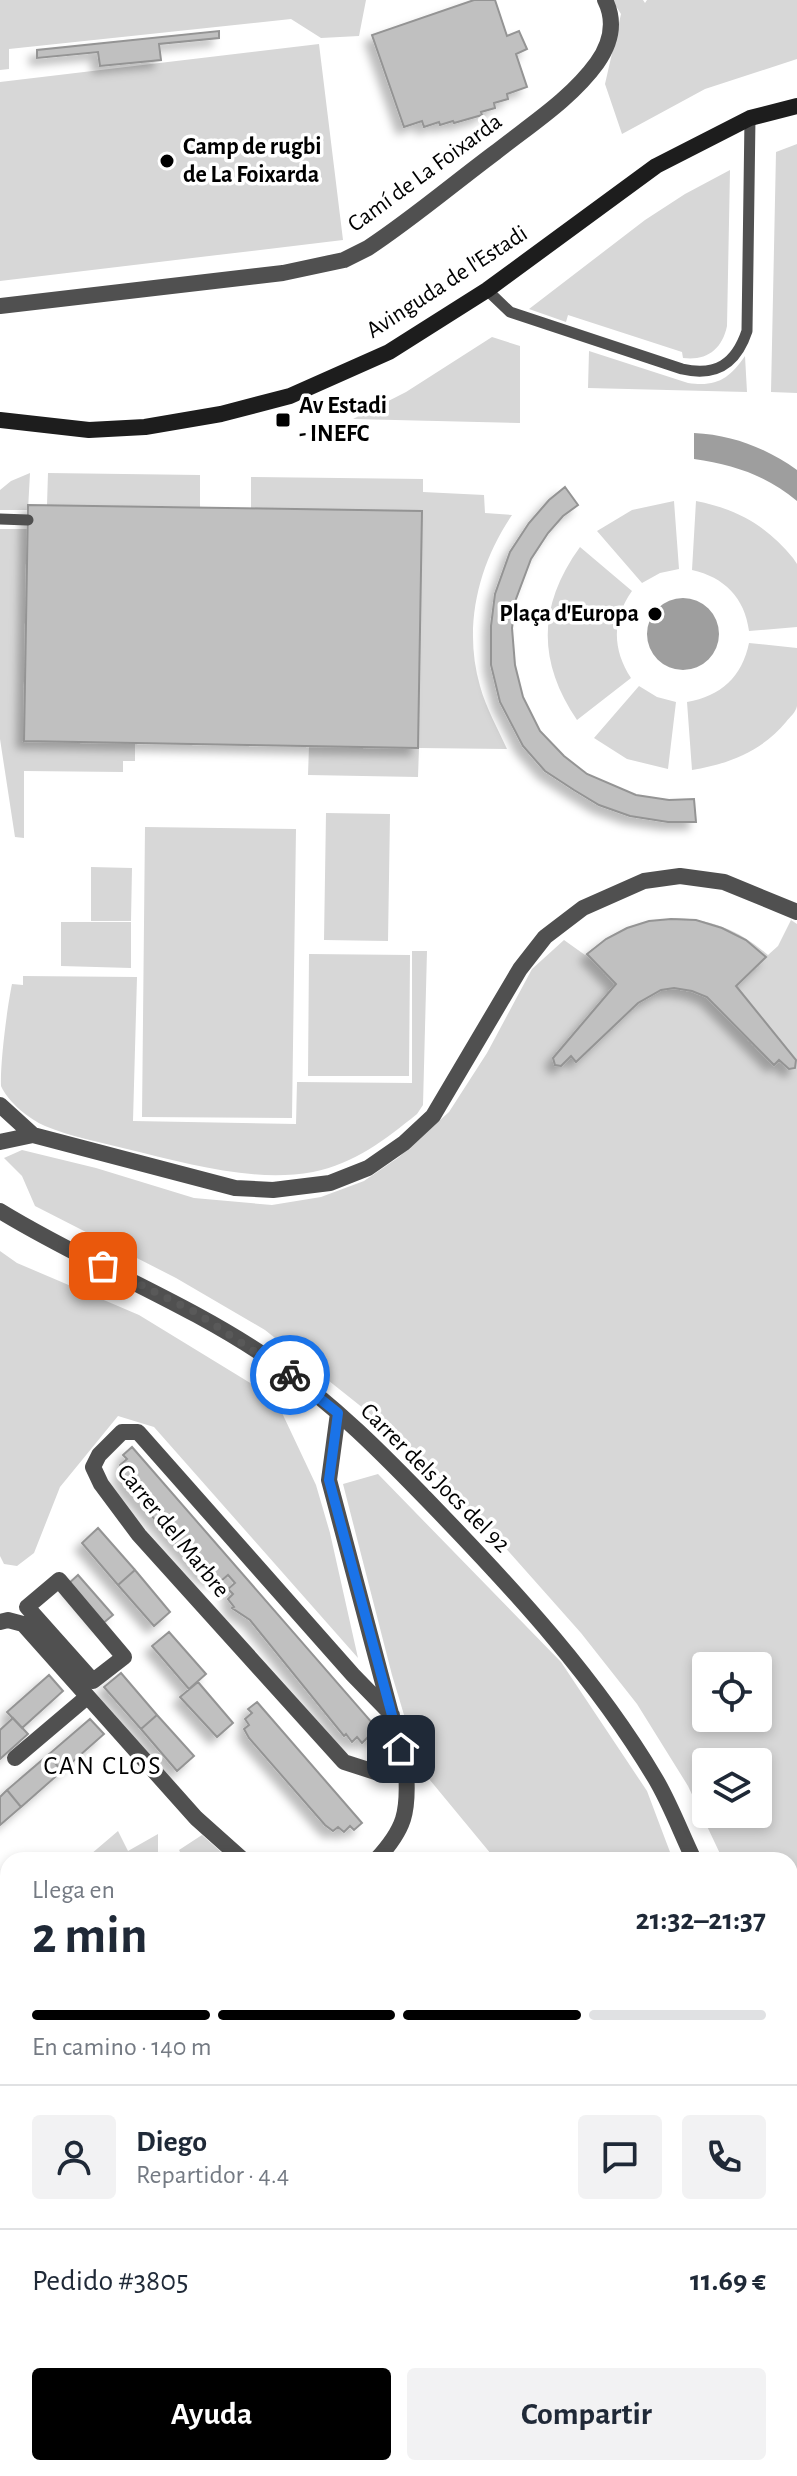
<!DOCTYPE html>
<html lang="es">
<meta charset="utf-8">
<style>
:root{--surface:#fff;--page:#f2f2f3;--text:#1f2937;--muted:#747a83;--line:#e0e1e3;--accent:#000}
body{margin:0;font-family:"Alegreya Sans",sans-serif;background:var(--page);color:var(--text);height:100vh;display:flex;flex-direction:column;font-size:30px;white-space:nowrap}
*{box-sizing:border-box;margin:0}
p{font-size:26px;color:var(--muted)}
.icon{flex:none;width:44px;height:44px;fill:none;stroke:currentColor;stroke-width:2;stroke-linecap:round;stroke-linejoin:round}
.map{position:relative;flex:1;overflow:hidden}
.side{position:absolute;left:0px;top:1852px;width:798px;height:624px;display:flex;flex-direction:column;background:var(--surface);border-radius:24px 24px 0 0;box-shadow:0 4px 12px #0003}
.side>*{flex:none}
.buttons{position:absolute;left:692px;top:1652px;display:grid;gap:16px}
.buttons a{display:grid;place-items:center;width:80px;height:80px;border-radius:8px;background:var(--surface);box-shadow:0 4px 12px #0003;font-size:40px}
.pin{position:absolute;display:grid;place-items:center;width:68px;height:68px;color:#fff;margin:-34px;border-radius:16px;box-shadow:0 4px 12px #0006}
.courier{position:absolute;display:grid;place-items:center;width:80px;height:80px;margin:-40px;border:6px solid #1a73e8;border-radius:50%;background:#fff;color:#222;box-shadow:0 2px 10px #0007}
.headline em{font-style:normal;font-weight:700}
.headline div{display:flex;flex-direction:column-reverse}
.headline{display:flex;align-items:center;justify-content:space-between;height:136px;padding:0 32px}
h1{font-size:52px;font-weight:700;line-height:60px}
.bar{display:grid;grid-template-columns:repeat(4,1fr);gap:12px 8px;align-content:center;height:96px;padding:0 32px}
.bar i{height:10px;border-radius:6px;background:var(--line)}
.bar .selected{background:var(--accent)}
.bar p{grid-column:span 4}
.line{display:flex;align-items:center;gap:20px;padding:0 32px;border-top:2px solid var(--line)}
.line div{flex:1}
.round{display:grid;place-items:center;flex:none;width:84px;height:84px;border-radius:8px;background:var(--page)}
.action{display:flex;gap:16px;margin-top:auto;padding:16px 32px}
.action a{flex:1;height:92px;border-radius:8px;background:var(--accent);color:#fff;font-size:32px;font-weight:700;line-height:92px;text-align:center}
.action a+a{background:var(--page);color:var(--text)}
.map>svg:first-child{display:block}
.green{fill:#d7d7d7;fill-rule:evenodd}
.water{fill:#9e9e9e}
.building{fill:#c0c0c0;stroke:#949494;stroke-width:2;filter:url(#shadow)}
.lines{fill:none;stroke-linecap:round;stroke-linejoin:round}
.lane{stroke:#505050;stroke-width:11}
.street{stroke:#505050;stroke-width:16}
.secondary{stroke:#1d1d1d;stroke-width:16}
.done{stroke:#595959;stroke-width:8;stroke-dasharray:0 14.4}
.route{stroke:#1a73e8;stroke-width:10}
.poi-dot{fill:#000;stroke:#fff;stroke-width:3}
.labels{text-anchor:middle;dominant-baseline:central;stroke-width:7;stroke-linejoin:round;paint-order:stroke}
.poi-label{font-size:24px;font-weight:bold;fill:#000;stroke:#fff;text-anchor:start}
.street-label{font-size:24px;fill:#000;stroke:#fff}
.neighbourhood-label{font-size:26px;letter-spacing:2px;fill:#000;stroke:#fff}
</style>
<div class="map">
<svg width="797" height="2476" viewBox="0 0 797 2476">
<defs>
<filter id="shadow"><feDropShadow dx="-7" dy="7" stdDeviation="4" flood-color="#0004"/></filter>
</defs>
<rect width="100%" height="100%" fill="#fff"/>
<path class="green" d="M0,0H366L359,36L321,38L291,19L9,49V69L0,70Z
M612,0H643L645,3L647,0H797V59L705,89L622,134L605,84L621,14Z
M319,44L343,240L0,281V82Z
M797,144V393L771,392L776,152Z
M730,170L727,326C722,350 706,361 683,358L682,352L568,315L566,322L529,309L645,220L685,194Z
M492,337L520,346V423L353,419L406,392Z
M589,351L688,383C717,387 729,379 745,356L747,392L588,388Z
M30,473L28,510H0V490L11,481Z
M48,473L200,475V507L47,505Z
M251,477L423,479V492L484,495L485,513L512,515C478,565 463,627 480,686C486,708 498,729 507,749L419,748L418,777L308,775L309,746L418,748L422,511L251,508Z
M674,501L679,569L660,573L642,583L597,531L632,510Z
M696,501C737,509 767,526 793,558L797,564V627L749,631C745,598 724,577 692,570Z
M0,529H28L25,741L135,743V761H123V772L24,771V838L15,837L0,739Z
M580,547L632,591C612,619 612,649 631,678L577,720C537,661 538,605 580,547Z
M749,643L797,648C797,666 797,688 797,706C796,712 790,717 786,722C762,751 729,764 692,770L687,702C721,696 742,677 749,643Z
M639,686L657,697L676,702L668,769L627,759L594,738Z
M326,813L390,814L388,941L324,940Z
M145,827L296,829L292,1118L142,1117Z
M91,867L132,868L131,921H91Z
M677,918C714,920 740,931 768,955L778,946L791,920L797,924V2104L790,2090V1860H723L688,1786L637,1704L581,1633L495,1536L423,1462L368,1412L265,1330L176,1278L35,1206L22,1176L4,1158L22,1150L96,1168L194,1198L272,1205L321,1197L364,1181L399,1157L449,1112L487,1053L532,969L564,940L585,955C612,932 641,921 677,918ZM706,1666H758V1718H706ZM706,1762H758V1814H706Z
M61,922H131V968L61,966Z
M412,951H427L423,1105L417,1114C386,1139 354,1164 313,1172C252,1183 186,1163 127,1149C100,1142 71,1137 45,1126C29,1119 8,1102 1,1086C0,1064 7,1008 12,984L23,985V976L137,977L133,1121L296,1124L297,1082L412,1083Z
M309,954L410,955L409,1076H308Z
M0,1251L17,1263L139,1315L275,1398L316,1485L330,1533L358,1658L154,1427L118,1416L60,1487L34,1553L17,1566L4,1564L0,1556Z
M378,1474L561,1662L647,1791L673,1860H496L420,1768L392,1675L343,1484Z
M118,1831L128,1851L158,1834V1860H84Z
M202,1835L230,1860H198L180,1852L179,1850Z
M8,2123V2182L0,2185V2127Z
M790,2171L797,2172V2264L790,2265Z
M0,2337H8V2468H293V2476H0Z"/>
<path class="water" d="M694,433C733,435 766,448 797,470V501C766,475 734,465 694,459Z
M647 634a36 36 0 1 1 72 0a36 36 0 1 1-72 0Z"/>
<path class="building" d="M474,0H495L507,36L519,31L527,49L516,54L527,87L507,94L508,99L494,103L495,108L481,112L482,115L454,123L453,121L440,125L439,122L424,127L422,121L404,127L372,35Z
M219,31V38L159,44L161,60L100,66L98,52L37,58V50Z
M565,487L578,505L563,516L548,533L531,559L516,599L512,628L515,665L523,697L540,731L564,756L587,774L636,795L669,800L694,799L696,822H668L630,816L599,805L574,790L545,771L523,746L500,702L491,665V626L495,594L510,552L529,523L549,500Z
M28,505L422,511L418,748L24,741Z
M671,919L696,920L722,928L746,940L766,957L736,986L796,1060L795,1068L789,1069L779,1060L774,1065L707,997L692,991L674,988L661,990L638,1003L576,1062L571,1056L561,1066L555,1065L553,1058L616,984L587,954L606,939L627,928L649,921Z
M132,1447L381,1733L372,1740L369,1736L362,1743L357,1737L352,1742L346,1734L344,1736L250,1620L232,1608L234,1607L228,1599L233,1594L228,1589L235,1583L228,1575L221,1581L216,1575L211,1580L205,1573L203,1575L124,1484L126,1482L119,1475L125,1470L120,1465L127,1459L123,1455Z
M98,1528L135,1570L118,1585L82,1543Z
M135,1570L170,1612L154,1626L118,1585Z
M78,1575L113,1615L102,1624L68,1584Z
M169,1632L206,1674L189,1689L152,1646Z
M121,1673L157,1715L141,1729L104,1687Z
M49,1675L63,1691L22,1728L7,1712Z
M198,1682L233,1723L217,1737L180,1697Z
M257,1702L362,1823L354,1830L350,1826L344,1832L338,1827L333,1831L325,1825L249,1738L244,1729L249,1725L245,1719L252,1713L248,1709Z
M157,1715L194,1756L177,1771L141,1729Z
M13,1718L28,1734L0,1759V1730Z
M90,1719L104,1734L62,1771L48,1755Z
M48,1755L62,1771L21,1807L7,1790Z
M7,1790L21,1807L0,1825V1797Z
M8,2044V2076L5,2078L0,2069L4,2065L0,2057L6,2053L3,2047Z"/>
<g class="lines">
<path class="lane" d="M487,290L510,312L682,369C716,377 736,364 747,331L750,118
M0,519L28,520
M103,2468C112,2475 121,2474 130,2468
M327,2476V2468
M462,2476L478,2470L558,2476"/>
<path class="street" d="M0,306L283,273L344,260L368,248C412,219 453,184 496,152C530,125 571,99 597,63C611,43 616,22 605,0
M0,1105L33,1135
M0,1142L33,1135L235,1188L273,1190L330,1183L368,1168L404,1143L433,1116L520,969L545,937L583,908L644,881L680,876L724,882L797,912
M0,1211C88,1265 185,1301 271,1360C333,1403 385,1456 437,1510C517,1593 596,1679 655,1778C670,1803 681,1833 694,1860
M338,1413L329,1480L406,1770C409,1812 405,1829 376,1860
M59,1580L124,1657L93,1681L27,1607Z
M0,1622L8,1620L23,1624L196,1818L243,1860
M392,1715L353,1675L138,1432H122L99,1455L93,1467L101,1484L139,1535L344,1762L375,1772L406,1770
M15,1758L87,1697
M0,2100L8,2098"/>
<path class="secondary" d="M0,420L89,430L145,427L221,414L290,396L389,352L487,290L656,166L750,118L797,106
M790,2131L797,2140
M790,2161H797
M0,2212L8,2210
M790,2285H797"/>
</g>
<g class="lines">
<path class="done" d="M103,1266L195,1312L290,1375"/>
<path class="route" d="M290,1375L338,1413L329,1480L401,1749"/>
</g>
<g class="poi-dot">
<circle cx="167" cy="161" r="8"/>
<rect x="275" y="412" width="16" height="16" rx="4"/>
<circle cx="655" cy="614" r="8"/>
</g>
<g class="labels">
<g class="poi-label">
<text x="183" y="147">Camp de rugbi<tspan x="183" dy="28">de La Foixarda</tspan></text>
<text x="299" y="406">Av Estadi<tspan x="299" dy="28">- INEFC</tspan></text>
<text x="639" y="614" text-anchor="end">Plaça d'Europa</text>
</g>
<g class="street-label">
<text transform="translate(425 173) rotate(-36)">Camí de La Foixarda</text>
<text transform="translate(447 282) rotate(-33)">Avinguda de l'Estadi</text>
<text transform="translate(435 1478) rotate(45)">Carrer dels Jocs del 92</text>
<text transform="translate(173 1531) rotate(51)">Carrer del Marbre</text>
</g>
<g class="neighbourhood-label">
<text x="103" y="1766">CAN CLOS</text>
</g>
</g>
</svg>
<div class="buttons">
<a><svg class="icon" aria-label="locate" viewBox="0 0 24 24"><circle cx="12" cy="12" r="6"/><path d="M12 2v4M12 18v4M2 12h4M18 12h4"/></svg></a>
<a><svg class="icon" aria-label="layers" viewBox="0 0 24 24"><path d="M12 4l9 5-9 5-9-5zM3 14l9 5 9-5"/></svg></a>
</div>
<div class="pin" style="left:103px;top:1266px;background:#ea580c"><svg class="icon" aria-label="bag" viewBox="0 0 24 24"><path d="M5 8h14l-1 12H6zM9 8a3 3 0 0 1 6 0"/></svg></div>
<div class="pin" style="left:401px;top:1749px;background:#1f2937"><svg class="icon" aria-label="home" viewBox="0 0 24 24"><path d="M3 11l9-7 9 7M6 9v11h12V9"/></svg></div>
<div class="courier" style="left:290px;top:1375px"><svg class="icon" aria-label="bike" viewBox="0 0 24 24"><circle cx="6" cy="16" r="4"/><circle cx="18" cy="16" r="4"/><path d="M6 16l4-8h5l3 8M10 8l3 8H6M13 5h3"/></svg></div>
<section class="side">
<div class="headline"><div><h1>2 min</h1><p>Llega en</p></div><em>21:32–21:37</em></div>
<div class="bar"><i class="selected"></i><i class="selected"></i><i class="selected"></i><i></i><p>En camino · 140 m</p></div>
<div class="line" style="height:144px"><a class="round"><svg class="icon" aria-label="person" viewBox="0 0 24 24"><circle cx="12" cy="8" r="4"/><path d="M4 21q1-7 8-7t8 7"/></svg></a><div><b>Diego</b><p>Repartidor · 4.4</p></div><a class="round"><svg class="icon" aria-label="chat" viewBox="0 0 24 24"><path d="M4 5h16v11H9l-5 4z"/></svg></a><a class="round"><svg class="icon" aria-label="phone" viewBox="0 0 24 24"><path d="M5 4h4l2 5-3 2q2 4 5 5l2-3 5 2v4C11 20 4 13 5 4z"/></svg></a></div>
<div class="line" style="height:104px"><div>Pedido #3805</div><b>11.69 €</b></div>
<div class="action"><a>Ayuda</a><a>Compartir</a></div>
</section>
</div>
